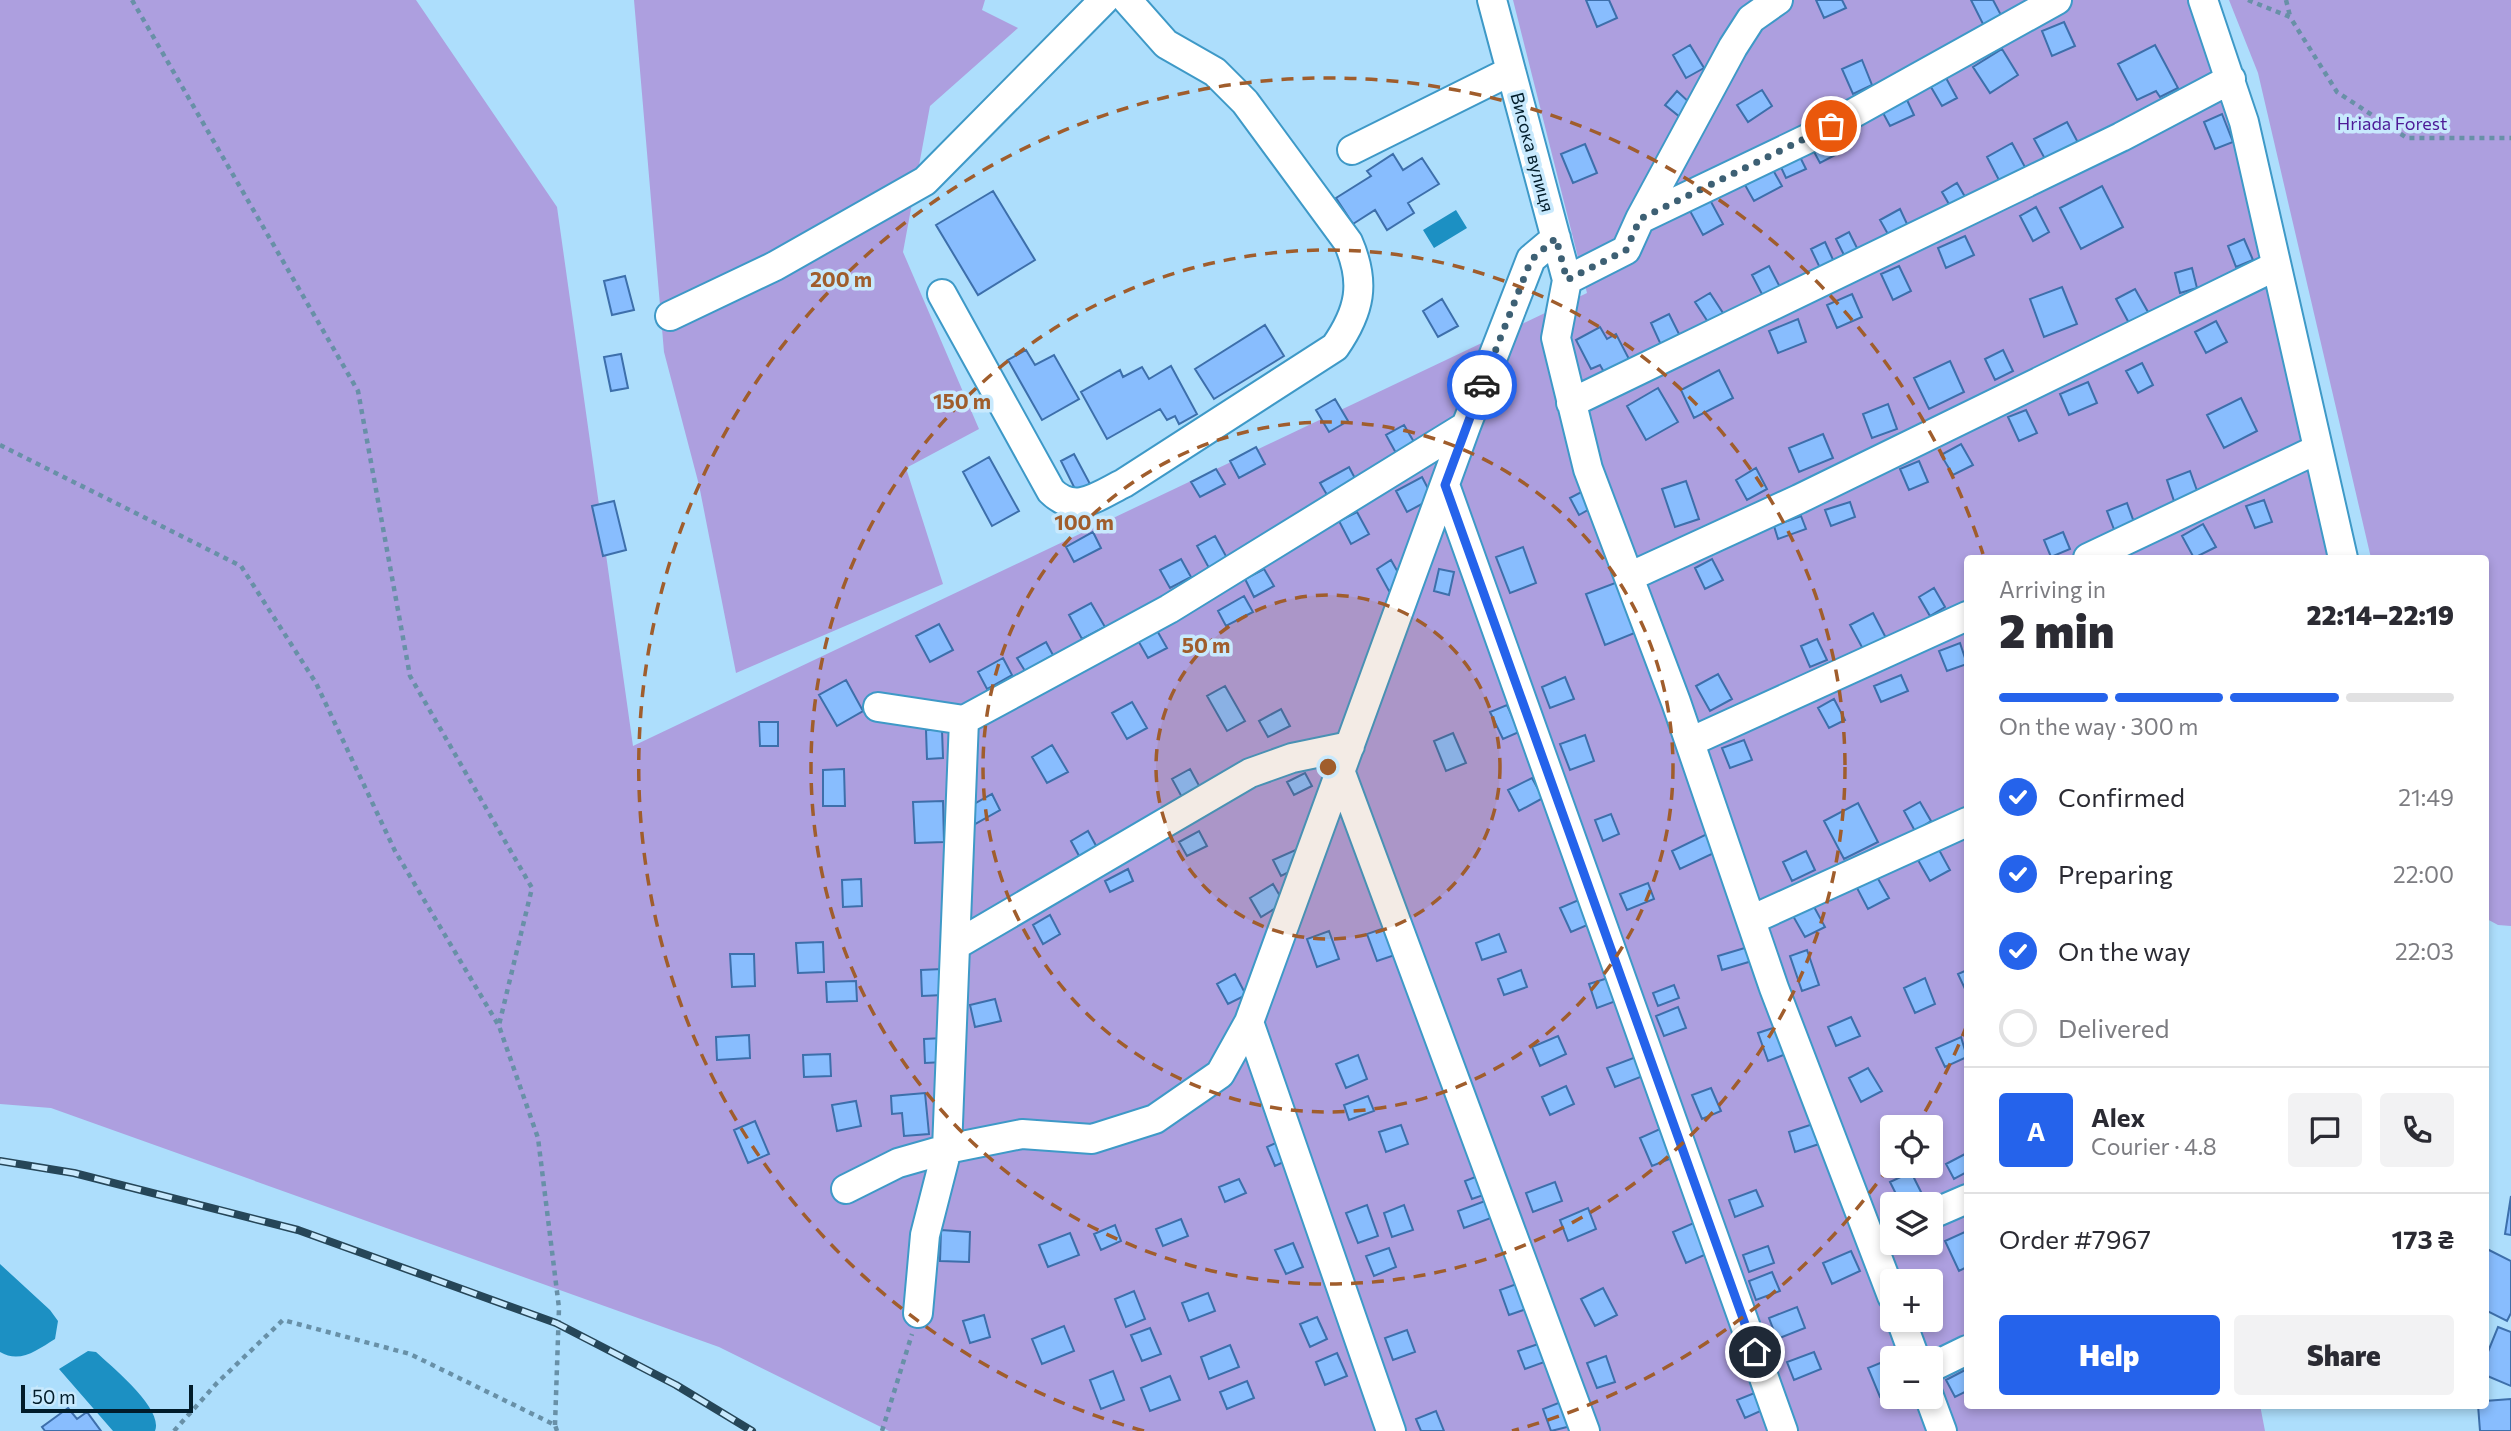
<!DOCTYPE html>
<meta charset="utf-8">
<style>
:root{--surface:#fff;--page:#f2f2f3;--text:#2b2b33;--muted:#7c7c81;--line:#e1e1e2;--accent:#2563eb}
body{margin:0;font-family:Commissioner,sans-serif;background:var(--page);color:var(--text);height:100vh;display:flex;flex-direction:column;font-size:26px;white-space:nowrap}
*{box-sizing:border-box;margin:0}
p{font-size:23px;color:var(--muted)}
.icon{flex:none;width:38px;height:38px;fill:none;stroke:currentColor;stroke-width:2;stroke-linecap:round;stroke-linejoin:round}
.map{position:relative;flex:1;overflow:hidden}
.sheet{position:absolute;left:1964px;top:555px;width:525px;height:854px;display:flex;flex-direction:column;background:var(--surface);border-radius:7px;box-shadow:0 4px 10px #0003}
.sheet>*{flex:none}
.tools{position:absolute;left:1880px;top:1115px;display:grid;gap:14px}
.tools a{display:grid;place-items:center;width:63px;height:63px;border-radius:7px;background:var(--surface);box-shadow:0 4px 10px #0003;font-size:35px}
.scale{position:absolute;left:21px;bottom:18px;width:172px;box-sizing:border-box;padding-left:7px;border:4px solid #011c2a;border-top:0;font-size:19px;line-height:24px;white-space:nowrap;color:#011c2a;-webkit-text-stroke:5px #c8e9fd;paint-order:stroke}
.pin{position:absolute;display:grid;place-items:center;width:60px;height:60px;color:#fff;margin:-30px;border:4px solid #fff;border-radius:50%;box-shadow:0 2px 7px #0007}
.courier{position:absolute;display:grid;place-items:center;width:70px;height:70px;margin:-35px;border:5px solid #2563eb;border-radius:50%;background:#fff;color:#222;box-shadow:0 2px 9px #0007}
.head em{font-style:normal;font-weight:800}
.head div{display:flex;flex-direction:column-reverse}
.head{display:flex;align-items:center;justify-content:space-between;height:119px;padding:0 35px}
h1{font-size:46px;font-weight:800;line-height:52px}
.bar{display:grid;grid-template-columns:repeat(4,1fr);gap:10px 7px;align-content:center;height:84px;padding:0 35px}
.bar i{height:9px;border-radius:5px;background:var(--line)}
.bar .current{background:var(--accent)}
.bar p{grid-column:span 4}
.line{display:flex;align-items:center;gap:18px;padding:0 35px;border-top:2px solid var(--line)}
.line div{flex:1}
.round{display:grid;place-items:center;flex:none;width:74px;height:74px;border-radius:7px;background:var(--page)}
ol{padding:0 35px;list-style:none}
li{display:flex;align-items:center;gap:21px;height:77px}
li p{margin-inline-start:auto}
li .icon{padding:7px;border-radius:50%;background:var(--accent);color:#fff;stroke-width:4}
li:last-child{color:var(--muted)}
li i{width:38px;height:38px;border:4px solid var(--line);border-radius:50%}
.button{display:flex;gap:14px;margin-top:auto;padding:14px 35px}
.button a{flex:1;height:80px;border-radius:7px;background:var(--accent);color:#fff;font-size:28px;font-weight:800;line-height:80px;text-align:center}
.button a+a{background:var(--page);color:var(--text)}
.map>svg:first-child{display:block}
.green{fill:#ad9fdf;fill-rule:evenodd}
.water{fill:#1c90c3}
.building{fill:#88bdfe;stroke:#3d6fab;stroke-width:2}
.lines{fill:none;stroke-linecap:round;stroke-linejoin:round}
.minor-casing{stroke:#3e99c7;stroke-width:32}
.path{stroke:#6890a7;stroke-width:4.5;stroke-dasharray:5 5;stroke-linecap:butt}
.minor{stroke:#fff;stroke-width:28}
.rail-casing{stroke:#264658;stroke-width:8}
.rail{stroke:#c8e9fd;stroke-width:5;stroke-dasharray:16;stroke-linecap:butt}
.done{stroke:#3d6074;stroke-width:7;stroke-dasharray:0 12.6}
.route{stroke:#2563eb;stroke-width:9}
.ring{fill:none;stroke:#a05d2c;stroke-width:3.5;stroke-dasharray:12 9}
.labels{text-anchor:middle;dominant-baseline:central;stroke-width:7;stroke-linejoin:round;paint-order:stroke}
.park-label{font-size:18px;fill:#4d1b97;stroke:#c8e9fd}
.street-label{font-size:18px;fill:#011c2a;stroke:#c8e9fd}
.centre{fill:#a05d2c;stroke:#c8e9fd;stroke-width:3.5}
.ring-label{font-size:21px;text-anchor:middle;font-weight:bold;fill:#a05d2c;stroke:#c8e9fd;stroke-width:7;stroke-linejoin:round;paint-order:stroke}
</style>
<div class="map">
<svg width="2511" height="1431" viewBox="0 0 2511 1431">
<rect width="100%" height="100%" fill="#addefc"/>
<path class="green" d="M0,0H416L557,207L633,746L1587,293L1513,0H2193L2239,132L2337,558H1967V1405H2260L2265,1431H889L719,1347L51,1108L0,1104ZM1892,1127H1930V1166H1892ZM1892,1204H1930V1242H1892ZM1892,1281H1930V1320H1892ZM1892,1358H1930V1396H1892Z
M634,0H985L982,10L1018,28L930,106L903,252L979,429L906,468L943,584L736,673L699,485L664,352Z
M2229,0H2511V926L2498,925L2485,918V558H2371L2258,73Z"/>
<path class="water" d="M1456,210L1467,228L1434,248L1423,230Z
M0,1264L50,1310L58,1321L55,1339C37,1350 20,1364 0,1352Z
M88,1351L96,1352C112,1367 164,1409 155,1431H113L59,1369Z"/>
<path class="building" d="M1586,0H1609L1617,18L1597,27Z
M1816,0H1842L1846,8L1824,18Z
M1971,0H1993L2002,17L1984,26Z
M2064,22L2075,46L2052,56L2042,31Z
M1690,45L1704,68L1686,78L1673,55Z
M2155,45L2178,88L2160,97L2156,91L2137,100L2118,64Z
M2002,49L2018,75L1990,93L1973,67Z
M1862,60L1872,85L1853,94L1842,69Z
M1946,78L1957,98L1942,106L1931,87Z
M1762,90L1772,106L1748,122L1737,105Z
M1677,91L1691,104L1680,117L1665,105Z
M1907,100L1914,115L1890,126L1882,111Z
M2222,114L2233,142L2215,149L2204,122Z
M2067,122L2082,150L2050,168L2034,139Z
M1832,139L1839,153L1820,163L1813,150Z
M2012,143L2026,169L2000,182L1987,157Z
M1585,144L1597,173L1573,183L1561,154Z
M1798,153L1806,169L1786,178L1779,163Z
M1393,154L1403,170L1422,158L1439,184L1408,203L1414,213L1387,230L1375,210L1353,224L1336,198L1371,176L1367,171Z
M1773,170L1782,186L1754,201L1745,185Z
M1957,183L1968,202L1953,211L1942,192Z
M2102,186L2123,227L2081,249L2060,208Z
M993,191L1035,260L978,295L936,225Z
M1710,200L1723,224L1703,235L1690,211Z
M2036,207L2049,232L2033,241L2020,216Z
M1900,209L1908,226L1889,236L1880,220Z
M1849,232L1860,254L1847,261L1836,239Z
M1965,236L1974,255L1946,268L1938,248Z
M2244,239L2253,260L2236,267L2228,246Z
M1825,242L1835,264L1821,270L1811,249Z
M1769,266L1781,289L1764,298L1752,275Z
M1899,266L1911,291L1893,300L1881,274Z
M2192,268L2197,288L2180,293L2175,273Z
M625,276L634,310L612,315L604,281Z
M2062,287L2077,324L2044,337L2030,299Z
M2135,289L2148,312L2129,323L2116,299Z
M1710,293L1723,313L1708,322L1695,302Z
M1852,294L1862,317L1837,328L1827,305Z
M1442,299L1458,326L1438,337L1423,311Z
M1669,314L1680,336L1661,345L1651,323Z
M1798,319L1806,342L1778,353L1769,331Z
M2216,321L2227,342L2206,353L2195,332Z
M1265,325L1284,356L1214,399L1195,369Z
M1600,327L1607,339L1616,334L1629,359L1604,372L1600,365L1591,369L1576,340Z
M1026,350L1035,365L1054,355L1079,399L1042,420L1008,360Z
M2003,350L2013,371L1995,380L1985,359Z
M621,354L628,388L611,391L604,357Z
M1950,361L1964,392L1929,409L1914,378Z
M2142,363L2153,385L2138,393L2126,371Z
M1171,366L1197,414L1179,424L1175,416L1167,420L1160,409L1107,439L1081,392L1120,370L1123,377L1142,367L1149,379Z
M1719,370L1733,398L1694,418L1681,390Z
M2088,382L2097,403L2069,415L2060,394Z
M1658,388L1678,422L1646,440L1627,406Z
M2241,398L2257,431L2224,448L2207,415Z
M1335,399L1348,421L1329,432L1316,410Z
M1888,404L1897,429L1872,438L1863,414Z
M2026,410L2037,433L2019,441L2008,417Z
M1404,425L1414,442L1396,453L1386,435Z
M1823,434L1833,458L1799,472L1789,448Z
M1961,444L1973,465L1953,475L1941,455Z
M1256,447L1265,464L1239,478L1230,461Z
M1074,454L1090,484L1076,491L1061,461Z
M989,457L1019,511L992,526L963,472Z
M1919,461L1928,482L1909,490L1900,469Z
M1349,467L1358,484L1330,500L1320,483Z
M1756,468L1767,489L1747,500L1736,480Z
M1216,469L1225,484L1200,497L1191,482Z
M2190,471L2200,499L2176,507L2167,480Z
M1422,477L1433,498L1407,512L1396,491Z
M1686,481L1699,519L1675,527L1662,489Z
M1587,489L1595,506L1579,515L1570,498Z
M2264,500L2272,522L2255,528L2246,506Z
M614,501L626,550L603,556L592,506Z
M1850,502L1855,517L1831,526L1825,510Z
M2127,503L2135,525L2115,532L2107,511Z
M1357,512L1369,534L1351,544L1339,521Z
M1801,516L1806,529L1778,539L1774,526Z
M2203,524L2216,547L2194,558L2182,536Z
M1093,532L1101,548L1074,562L1066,547Z
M2063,532L2070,549L2051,557L2044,540Z
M1215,536L1227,558L1209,568L1197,546Z
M1523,547L1536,583L1510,593L1496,557Z
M1181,559L1191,577L1170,588L1160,570Z
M1712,559L1723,580L1705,589L1695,568Z
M1391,560L1404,583L1389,591L1377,569Z
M1264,569L1274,586L1254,597L1245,579Z
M1439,569L1454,572L1449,595L1434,591Z
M1623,580L1642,630L1605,645L1586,594Z
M1934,588L1945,607L1930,616L1919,597Z
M1244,596L1253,612L1226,626L1218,611Z
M1091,603L1105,627L1082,639L1069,615Z
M1873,613L1886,638L1863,649L1850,625Z
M939,624L953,650L930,662L916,636Z
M1155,627L1167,648L1148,658L1136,637Z
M1817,639L1827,660L1810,667L1801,646Z
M1046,642L1053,655L1025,671L1017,658Z
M1960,643L1967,664L1947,671L1939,651Z
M1003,658L1012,675L987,689L978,672Z
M1718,674L1732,699L1710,711L1696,686Z
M1901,675L1908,691L1881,702L1874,686Z
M1565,677L1574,699L1550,708L1542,687Z
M846,680L863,711L837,726L819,695Z
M1225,686L1245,721L1227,731L1207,696Z
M1834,699L1845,720L1829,728L1818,708Z
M1132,702L1147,728L1127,739L1112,713Z
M1507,705L1519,732L1503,739L1490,712Z
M1281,709L1290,726L1268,737L1259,721Z
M759,722H778V746H760Z
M926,730H942L943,758L927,759Z
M1453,733L1466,763L1446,771L1434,741Z
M1585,735L1594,761L1570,770L1560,744Z
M1744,740L1752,760L1730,768L1722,748Z
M1052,745L1068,772L1047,783L1032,757Z
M844,769L845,806H823V770Z
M1190,769L1202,791L1184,801L1172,779Z
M1305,773L1312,786L1294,795L1287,782Z
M1532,778L1543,798L1519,811L1508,790Z
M992,794L1000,810L975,824L967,808Z
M943,801L944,842L915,843L913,802Z
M1920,802L1931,821L1915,831L1904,811Z
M1858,803L1878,842L1844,859L1824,821Z
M1611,814L1619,834L1603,841L1595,820Z
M1088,831L1100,853L1083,863L1071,841Z
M1199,831L1207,846L1187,856L1179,842Z
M1707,834L1716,852L1680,869L1672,851Z
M1300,848L1307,863L1281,876L1273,860Z
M1938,848L1950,870L1930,881L1918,860Z
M1806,851L1815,870L1792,881L1783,862Z
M1128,869L1133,881L1110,892L1105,881Z
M1877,877L1889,898L1868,909L1857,888Z
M861,879L862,906L843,907L842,880Z
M1648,883L1654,899L1627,910L1620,894Z
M1273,884L1284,903L1261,917L1250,898Z
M1581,899L1592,923L1571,932L1560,908Z
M1813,905L1825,927L1805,937L1793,916Z
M1050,915L1060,934L1043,944L1033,925Z
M1393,925L1404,952L1377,961L1367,934Z
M1329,931L1339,959L1317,967L1307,939Z
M1499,934L1506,952L1482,960L1476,943Z
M823,942L824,972L798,973L796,943Z
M1748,947L1752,961L1722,970L1718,956Z
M1807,950L1819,985L1802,991L1790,956Z
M730,954H754L755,986L732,987Z
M942,969L943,995L922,996L921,970Z
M1521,970L1527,987L1504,995L1498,979Z
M1967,970V990L1966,991L1958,974Z
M1235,974L1246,995L1228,1004L1217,984Z
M1608,978L1616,1001L1597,1008L1589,984Z
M1925,978L1935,1004L1915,1013L1904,988Z
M856,981L857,1001L827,1002L826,982Z
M1674,985L1679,998L1658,1006L1653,993Z
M995,999L1001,1021L975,1027L970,1005Z
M1678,1007L1686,1028L1664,1036L1656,1016Z
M1851,1017L1860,1036L1836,1046L1828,1027Z
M1776,1027L1786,1054L1768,1061L1758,1033Z
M749,1035L750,1058L717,1060L716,1037Z
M1558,1036L1566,1054L1540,1066L1532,1047Z
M1961,1037L1967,1057L1945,1067L1936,1048Z
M943,1038L944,1062L925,1063L924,1039Z
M830,1054L831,1076L804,1077L803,1055Z
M1358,1055L1367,1079L1346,1088L1336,1064Z
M1636,1057L1643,1076L1615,1087L1607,1068Z
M1868,1068L1882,1091L1861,1102L1849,1078Z
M1566,1086L1574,1104L1550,1115L1542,1097Z
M1711,1088L1721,1111L1702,1119L1692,1095Z
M925,1093L929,1134L904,1136L902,1113L892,1114L891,1096Z
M1368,1096L1374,1111L1349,1120L1344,1105Z
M856,1101L861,1126L837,1131L832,1105Z
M755,1121L769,1154L748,1163L734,1130Z
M1813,1124L1819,1144L1795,1152L1789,1132Z
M1401,1125L1408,1144L1386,1152L1379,1132Z
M1660,1129L1672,1158L1652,1166L1640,1138Z
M1280,1141L1288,1160L1275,1166L1267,1147Z
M1967,1153V1172L1954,1179L1946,1164Z
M1488,1172L1495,1191L1472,1199L1465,1181Z
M1911,1172L1923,1196L1901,1204L1890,1182Z
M1239,1179L1246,1193L1225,1202L1219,1187Z
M1555,1182L1562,1201L1533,1212L1526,1193Z
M1756,1190L1763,1206L1735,1217L1729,1200Z
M2511,1196V1235L2505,1234Z
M1485,1201L1491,1218L1464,1228L1458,1211Z
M1367,1205L1378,1236L1358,1243L1346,1213Z
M1404,1205L1413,1230L1392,1237L1384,1213Z
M1588,1208L1596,1229L1568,1241L1560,1220Z
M1181,1219L1188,1236L1163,1246L1156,1229Z
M1696,1222L1709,1253L1686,1263L1673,1232Z
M1115,1225L1121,1241L1101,1250L1094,1234Z
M941,1230L970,1232L969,1262L940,1261Z
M1967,1231V1267L1959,1271L1945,1241Z
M1070,1233L1079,1255L1048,1267L1039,1245Z
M1293,1243L1303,1267L1286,1274L1275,1250Z
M1768,1246L1774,1263L1749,1272L1743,1255Z
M1389,1248L1396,1267L1374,1276L1366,1256Z
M2485,1248L2511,1261V1313L2507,1321L2485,1310Z
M1851,1251L1860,1271L1832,1284L1823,1263Z
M1772,1272L1780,1291L1756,1300L1749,1281Z
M1522,1282L1532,1307L1509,1315L1500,1290Z
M1603,1288L1617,1315L1595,1326L1581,1299Z
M1134,1291L1145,1319L1126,1327L1115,1299Z
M1208,1293L1215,1311L1189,1321L1182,1303Z
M1797,1307L1805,1328L1777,1339L1769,1318Z
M984,1315L990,1337L970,1343L963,1321Z
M1317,1317L1327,1339L1310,1347L1300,1324Z
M1064,1326L1074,1351L1042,1364L1032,1339Z
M2498,1327L2511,1332V1386L2485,1375V1359Z
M1150,1328L1161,1354L1142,1361L1131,1335Z
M1407,1330L1415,1352L1393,1360L1385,1338Z
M1544,1342L1550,1360L1525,1369L1518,1351Z
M1230,1345L1239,1367L1209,1379L1201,1357Z
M1814,1352L1821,1369L1794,1380L1787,1362Z
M1337,1353L1347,1376L1325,1385L1316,1362Z
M1606,1356L1615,1382L1597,1388L1587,1363Z
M1890,1359L1892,1392L1880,1397L1868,1368Z
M1967,1369V1391L1955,1397L1946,1380Z
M1113,1371L1124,1400L1101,1409L1090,1380Z
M1170,1376L1180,1400L1150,1411L1141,1388Z
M1247,1381L1254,1398L1227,1409L1220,1392Z
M1757,1392L1765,1409L1745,1418L1737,1400Z
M2511,1399V1431H2480L2478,1405H2485V1401Z
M1566,1400L1575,1425L1551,1431L1543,1409Z
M68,1408L77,1419L87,1412L101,1431H45L42,1427Z
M1436,1411L1444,1431H1421L1416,1419Z"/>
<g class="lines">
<g class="minor-casing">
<path id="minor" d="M1492,0L1567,280L1556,338L1588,469L1676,702L1774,988L1892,1296
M2203,0L2244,122L2343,558
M1352,150L1511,71
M1640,219L1733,47L1751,19L1778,0
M1567,280L1626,250L1640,219L1807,139L2057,0
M942,294L1051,491C1075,515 1098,496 1124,483L1335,347C1360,311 1366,283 1348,242L1245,102L1215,72L1166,44L1127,0
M670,316L775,266L925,181L1104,0
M1571,403L2121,137L2231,79
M1445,485L1783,1431
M2088,558L2318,449
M1629,577L1799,499L2276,266
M878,707L964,720L1169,609L1466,426
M1690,742L1967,616
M1341,773L1585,1431
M1751,920L1967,822
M956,945L1250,773L1292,758L1350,746
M1249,1022L1391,1431
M846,1189L898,1163L947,1149L1022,1134L1092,1139L1155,1119L1220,1074L1249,1022L1466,426L1531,259L1556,238
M1930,1215L1967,1199
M918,1313L925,1235L947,1149L964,720
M1901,1320L1915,1358
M1930,1368L1967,1350
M1929,1396L1942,1431"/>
</g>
<path class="path" d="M132,0L358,391L410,676L532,888L499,1025
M2248,0L2290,17L2337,92L2407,138H2511
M2286,0L2290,16
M0,445L241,566L316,683L395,851L499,1026L538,1138L559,1308L555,1425
M174,1431L217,1383L283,1320L410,1354L555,1425L557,1431
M882,1431L912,1334"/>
<use href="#minor" class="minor"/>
<g class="rail-casing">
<path id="rail" d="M0,1161L74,1173L298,1230L556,1323L676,1385L752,1431"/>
</g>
<use href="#rail" class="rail"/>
</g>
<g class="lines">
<path class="done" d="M1482,385L1531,260L1556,238L1567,280L1626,250L1640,219L1831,126"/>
<path class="route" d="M1482,385L1445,485L1755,1352"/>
</g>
<circle cx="1328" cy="767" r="172" fill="#a05d2c" fill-opacity=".12"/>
<g class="ring">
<circle cx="1328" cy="767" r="172"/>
<circle cx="1328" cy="767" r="345"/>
<circle cx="1328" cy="767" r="517"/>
<path d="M1967 1025A689 689 0 0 1 1919 1122M1889 1167A689 689 0 0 1 1512 1431M1144 1431A689 689 0 1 1 1983 554"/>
</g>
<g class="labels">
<g class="park-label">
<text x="2392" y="123">Hriada Forest</text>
</g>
<g class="street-label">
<text transform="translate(1533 152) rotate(75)">Висока вулиця</text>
</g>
</g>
<circle cx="1328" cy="767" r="10" class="centre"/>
<g class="ring-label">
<text x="841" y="287">200 m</text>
<text x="962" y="409">150 m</text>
<text x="1084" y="530">100 m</text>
<text x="1206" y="653">50 m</text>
</g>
</svg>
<div class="tools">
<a><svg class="icon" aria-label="locate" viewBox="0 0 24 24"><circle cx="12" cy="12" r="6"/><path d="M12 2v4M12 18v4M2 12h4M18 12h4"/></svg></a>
<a><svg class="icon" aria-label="layers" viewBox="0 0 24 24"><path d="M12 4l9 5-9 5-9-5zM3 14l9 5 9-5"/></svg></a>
<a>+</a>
<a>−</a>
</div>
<div class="scale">50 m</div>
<div class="pin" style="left:1831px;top:126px;background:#ea580c"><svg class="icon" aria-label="bag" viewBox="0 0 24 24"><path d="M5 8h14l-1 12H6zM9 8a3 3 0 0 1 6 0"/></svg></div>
<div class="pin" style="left:1755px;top:1352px;background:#1f2937"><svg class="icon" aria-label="home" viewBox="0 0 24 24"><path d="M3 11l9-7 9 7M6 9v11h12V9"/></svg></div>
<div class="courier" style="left:1482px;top:385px"><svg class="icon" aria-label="car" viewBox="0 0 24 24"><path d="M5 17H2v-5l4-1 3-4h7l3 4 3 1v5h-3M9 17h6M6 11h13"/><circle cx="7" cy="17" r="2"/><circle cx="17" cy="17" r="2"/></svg></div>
<section class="sheet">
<div class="head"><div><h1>2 min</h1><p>Arriving in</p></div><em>22:14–22:19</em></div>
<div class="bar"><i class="current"></i><i class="current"></i><i class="current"></i><i></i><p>On the way · 300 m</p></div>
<ol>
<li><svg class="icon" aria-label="check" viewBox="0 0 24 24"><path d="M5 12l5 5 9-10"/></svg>Confirmed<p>21:49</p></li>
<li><svg class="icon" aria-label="check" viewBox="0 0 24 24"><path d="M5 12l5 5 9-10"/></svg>Preparing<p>22:00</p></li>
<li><svg class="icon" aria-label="check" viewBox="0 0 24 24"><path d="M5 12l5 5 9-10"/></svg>On the way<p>22:03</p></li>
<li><i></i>Delivered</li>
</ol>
<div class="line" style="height:126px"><b class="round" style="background:var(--accent);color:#fff">A</b><div><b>Alex</b><p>Courier · 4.8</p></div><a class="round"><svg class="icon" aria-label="chat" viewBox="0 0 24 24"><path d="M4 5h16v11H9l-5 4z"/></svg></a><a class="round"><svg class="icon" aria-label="phone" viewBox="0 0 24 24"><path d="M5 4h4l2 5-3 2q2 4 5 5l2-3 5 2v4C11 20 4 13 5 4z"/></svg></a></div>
<div class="line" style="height:91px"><div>Order #7967</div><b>173 ₴</b></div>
<div class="button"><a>Help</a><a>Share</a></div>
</section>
</div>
